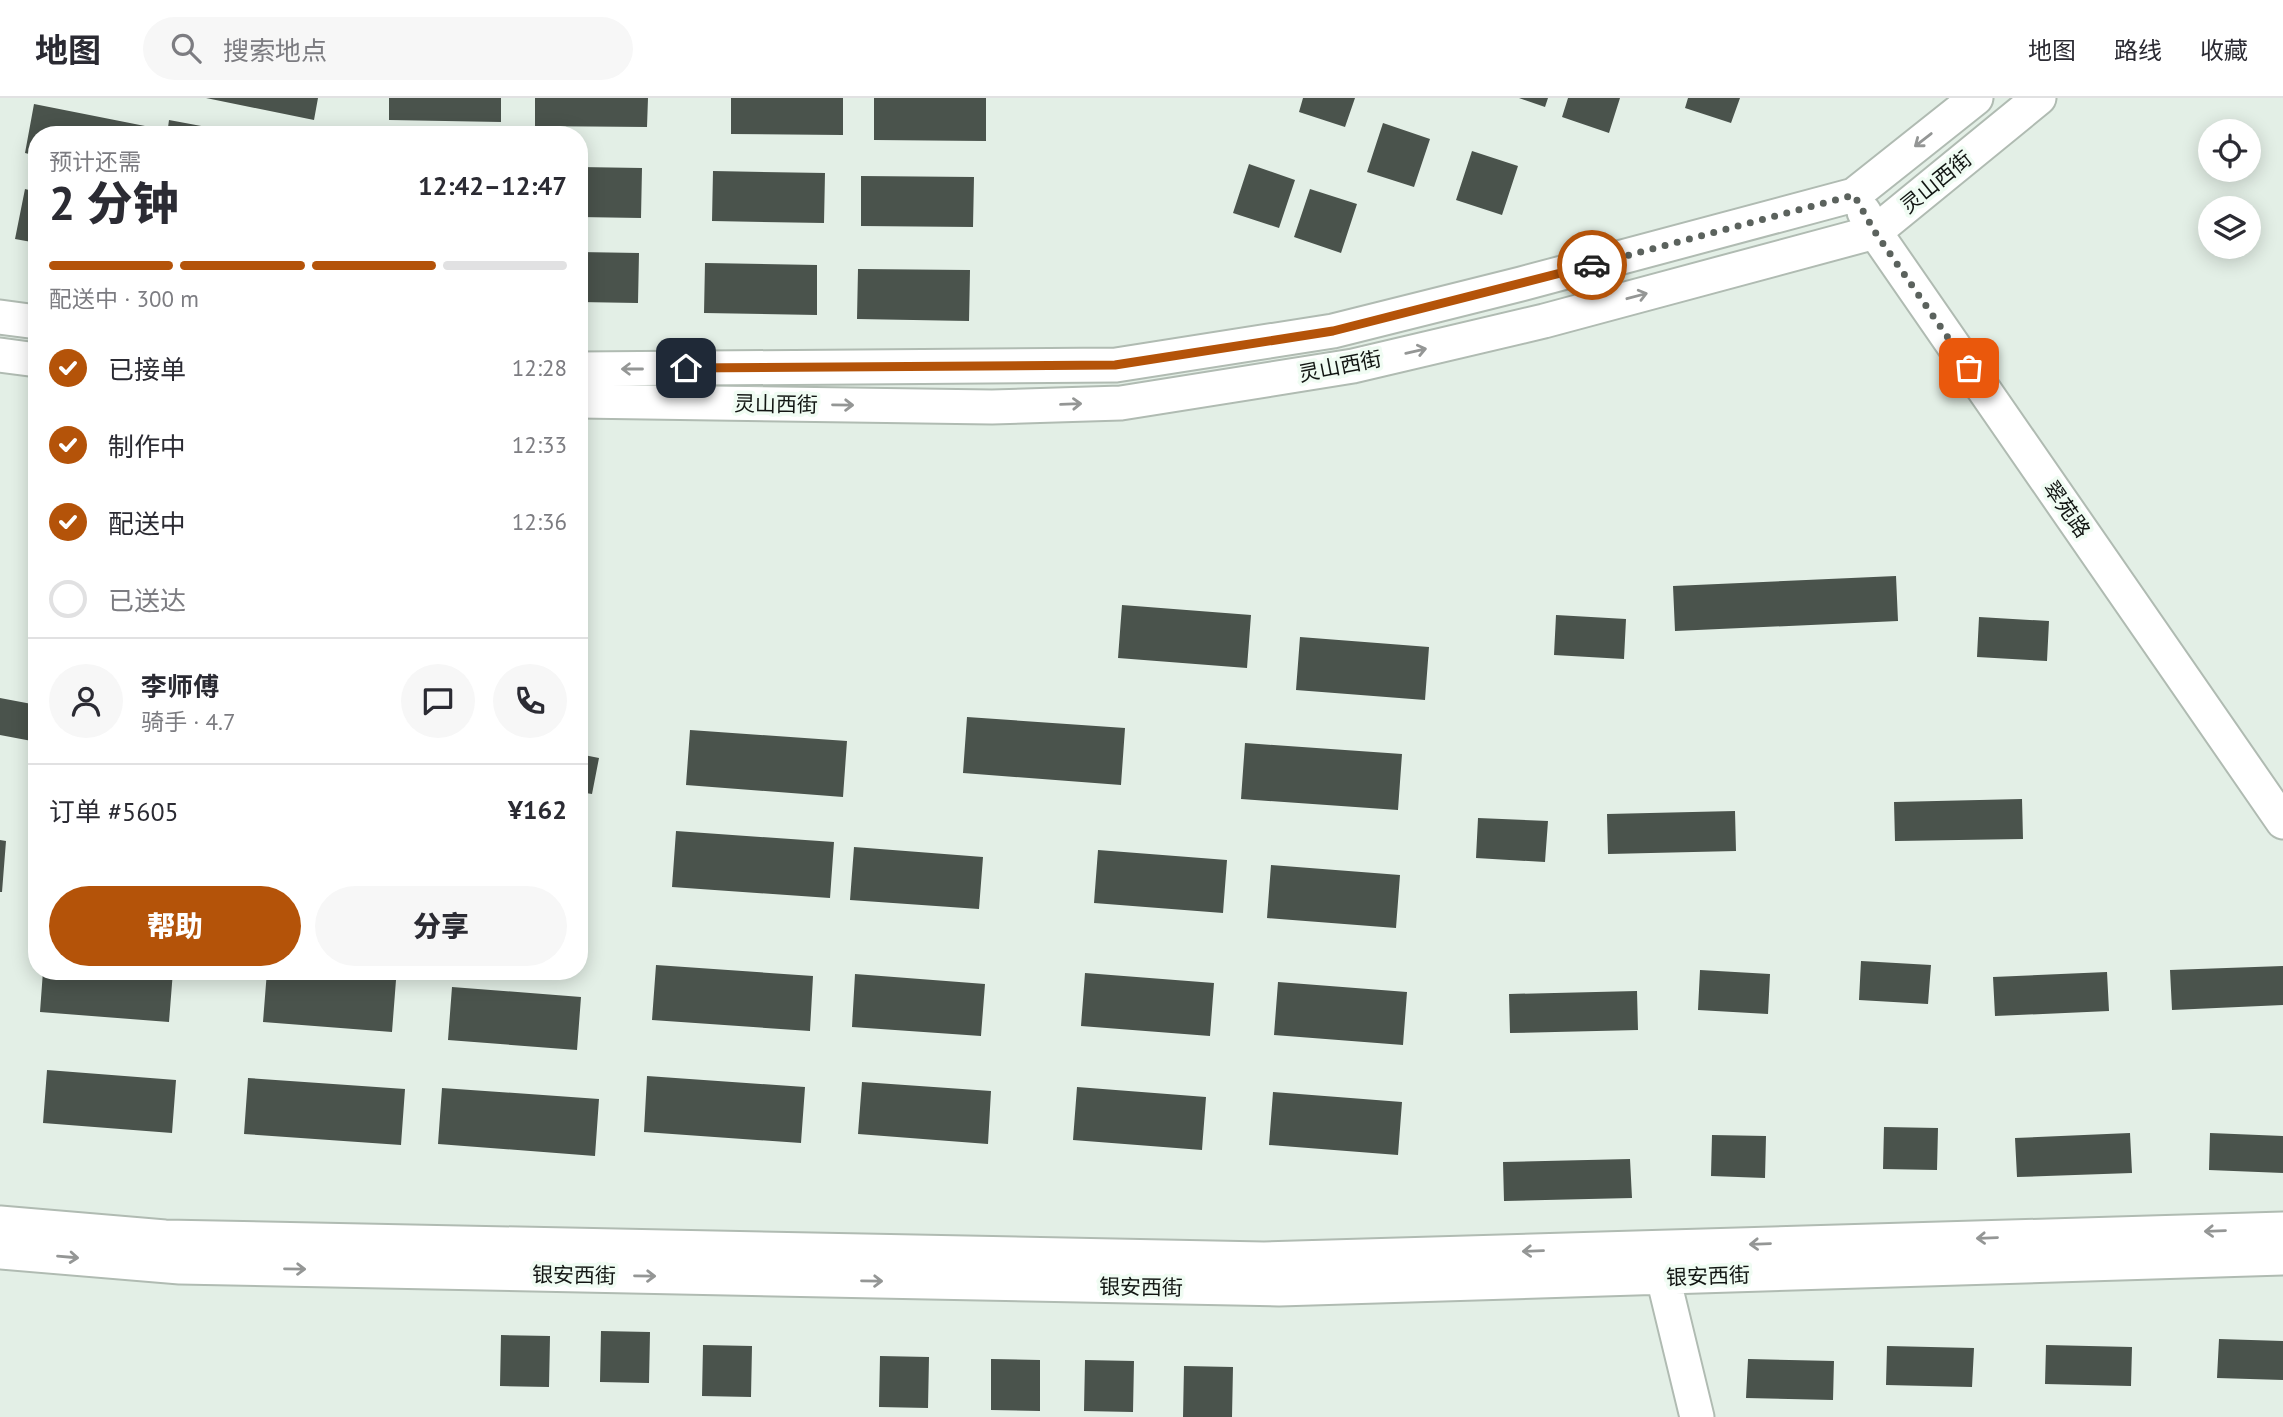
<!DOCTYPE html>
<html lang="zh">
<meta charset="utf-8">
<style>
:root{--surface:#fff;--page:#f7f7f7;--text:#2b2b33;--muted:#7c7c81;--line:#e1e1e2;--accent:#b45309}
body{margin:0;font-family:"PT Sans","Noto Sans SC",sans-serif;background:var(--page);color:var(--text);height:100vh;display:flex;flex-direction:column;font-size:26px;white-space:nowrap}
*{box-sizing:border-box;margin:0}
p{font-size:23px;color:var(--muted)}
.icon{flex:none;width:38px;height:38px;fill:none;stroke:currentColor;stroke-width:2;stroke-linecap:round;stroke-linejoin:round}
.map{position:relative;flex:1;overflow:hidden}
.details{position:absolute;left:28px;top:28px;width:560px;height:854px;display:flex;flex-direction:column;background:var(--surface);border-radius:28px;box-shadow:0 4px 18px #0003}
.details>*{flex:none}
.buttons{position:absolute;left:2198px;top:21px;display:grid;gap:14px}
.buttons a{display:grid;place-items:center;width:63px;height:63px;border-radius:50%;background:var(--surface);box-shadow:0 4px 18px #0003;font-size:35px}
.pin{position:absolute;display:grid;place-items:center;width:60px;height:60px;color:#fff;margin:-30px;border-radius:14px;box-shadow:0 4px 10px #0006}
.courier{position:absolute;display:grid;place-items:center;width:70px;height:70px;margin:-35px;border:5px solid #b45309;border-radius:50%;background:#fff;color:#222;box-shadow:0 2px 9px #0007}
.headline em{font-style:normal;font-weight:800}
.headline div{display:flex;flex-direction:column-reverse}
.headline{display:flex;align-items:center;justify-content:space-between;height:119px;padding:0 21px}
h1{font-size:46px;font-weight:800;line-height:52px}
.bar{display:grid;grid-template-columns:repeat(4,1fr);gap:10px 7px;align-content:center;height:84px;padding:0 21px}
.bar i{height:9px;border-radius:5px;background:var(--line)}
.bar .on{background:var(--accent)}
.bar p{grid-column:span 4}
.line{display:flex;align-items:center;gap:18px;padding:0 21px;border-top:2px solid var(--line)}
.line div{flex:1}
.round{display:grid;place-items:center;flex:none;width:74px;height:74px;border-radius:37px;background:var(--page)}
ol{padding:0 21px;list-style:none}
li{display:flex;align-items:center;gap:21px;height:77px}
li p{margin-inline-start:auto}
li .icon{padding:7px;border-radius:50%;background:var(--accent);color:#fff;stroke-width:4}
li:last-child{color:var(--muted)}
li i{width:38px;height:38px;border:4px solid var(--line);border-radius:50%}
.primary-button{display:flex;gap:14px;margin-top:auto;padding:14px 21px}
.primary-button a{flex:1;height:80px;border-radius:42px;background:var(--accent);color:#fff;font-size:28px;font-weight:800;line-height:80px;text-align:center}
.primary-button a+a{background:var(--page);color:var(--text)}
header{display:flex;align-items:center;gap:42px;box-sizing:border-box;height:98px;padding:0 35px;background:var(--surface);border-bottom:2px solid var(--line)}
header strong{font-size:33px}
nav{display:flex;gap:38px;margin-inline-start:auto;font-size:24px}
.search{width:490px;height:63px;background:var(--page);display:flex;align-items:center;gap:18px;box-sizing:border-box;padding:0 24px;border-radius:38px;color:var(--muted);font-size:26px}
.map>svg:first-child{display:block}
.building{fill:#4a534c}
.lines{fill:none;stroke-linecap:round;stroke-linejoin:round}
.secondary-casing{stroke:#b0bbb2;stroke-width:37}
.secondary{stroke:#fff;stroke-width:33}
.oneway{stroke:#949695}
.done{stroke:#5b625d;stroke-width:7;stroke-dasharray:0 12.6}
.route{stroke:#b45309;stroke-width:9}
.labels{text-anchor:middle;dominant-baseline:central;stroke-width:7;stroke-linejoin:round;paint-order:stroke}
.street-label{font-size:21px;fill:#121613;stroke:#f0fcf3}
</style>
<header>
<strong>地图</strong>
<div class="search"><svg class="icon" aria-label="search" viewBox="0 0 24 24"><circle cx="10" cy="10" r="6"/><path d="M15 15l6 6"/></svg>搜索地点</div>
<nav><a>地图</a><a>路线</a><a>收藏</a></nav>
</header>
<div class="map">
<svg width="2283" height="1319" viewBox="0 0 2283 1319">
<rect width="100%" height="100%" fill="#e3efe6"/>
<path class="building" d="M206,0H318L314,22Z
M389,0H501V24L389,22Z
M535,0H648L647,29L535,28Z
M731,0H843V37L731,36Z
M874,0H986V43L874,42Z
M1303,0H1355L1345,29L1299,14Z
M1519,0H1548L1545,9Z
M1568,0H1620L1609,35L1562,19Z
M1688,0H1740L1731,25L1685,10Z
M34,6L145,28L143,37H37V58L25,55Z
M169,22L239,35V37H167Z
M1383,25L1430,41L1414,89L1367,74Z
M1472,53L1518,68L1502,117L1456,102Z
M1249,66L1295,82L1279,130L1233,115Z
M579,69L642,70L641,120L579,119Z
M713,73L825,75L824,125L712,123Z
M861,78L974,79L973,129L861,128Z
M25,91L37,94V145L15,141Z
M1310,91L1357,106L1341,155L1294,139Z
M579,154L639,155L638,205L579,204Z
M705,165L817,167V217L704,215Z
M858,171L970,172L969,223L857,221Z
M1896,478L1898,523L1675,533L1673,488Z
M1122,507L1251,517L1247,570L1118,560Z
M1556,517L1626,521L1624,561L1554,557Z
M1979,519L2049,523L2047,563L1977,559Z
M1300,539L1429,549L1425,602L1296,592Z
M0,600L37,607V644L0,637Z
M967,619L1125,630L1121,687L963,675Z
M690,632L847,643L843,699L686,687Z
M1245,645L1402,656L1398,712L1241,701Z
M579,656L599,660L592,696L579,694Z
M2022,701L2023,741L1895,743L1894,704Z
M1735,713L1736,753L1608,756L1607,716Z
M1478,720L1548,723L1545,764L1476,760Z
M676,733L834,744L830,800L672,789Z
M0,742L6,743L2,794H0Z
M854,749L983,759L979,811L850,802Z
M1098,752L1227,762L1223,815L1094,805Z
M1271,767L1400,777L1396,830L1267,820Z
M1861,863L1931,867L1928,906L1859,902Z
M656,867L813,878L810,933L652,922Z
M2283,868V907L2172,912L2170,872Z
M1700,872L1770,876L1768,916L1698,912Z
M43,873H173L169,924L40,914Z
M267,873L396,882L392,934L263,924Z
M2107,874L2109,913L1995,918L1993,879Z
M1085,875L1214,885L1210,938L1081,928Z
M855,876L985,886L981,938L852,929Z
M1278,884L1407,894L1403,947L1274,937Z
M452,889L581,899L577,952L448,942Z
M1637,893L1638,932L1510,935L1509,896Z
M47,972L176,982L172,1035L43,1025Z
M647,978L805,989L801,1045L644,1034Z
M248,980L405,991L401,1047L244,1036Z
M862,984L991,993L988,1046L858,1036Z
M1077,989L1206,999L1202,1052L1073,1042Z
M442,990L599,1001L595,1058L438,1046Z
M1273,994L1402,1004L1398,1057L1269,1047Z
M1884,1029L1938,1030L1937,1072L1883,1071Z
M2130,1035L2132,1075L2017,1079L2015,1040Z
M2210,1035L2283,1038V1075L2209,1072Z
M1712,1037L1766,1038L1765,1080L1711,1078Z
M1630,1061L1632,1100L1504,1103L1503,1064Z
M601,1233L650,1234L649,1285L600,1284Z
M501,1237L550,1238L549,1289L500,1288Z
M2219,1241L2283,1243V1282L2217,1280Z
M703,1247L752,1248L751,1299L702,1298Z
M2046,1247L2132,1249L2131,1288L2045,1286Z
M1887,1248L1974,1250L1972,1289L1886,1287Z
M880,1258L929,1259L928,1310L879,1309Z
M991,1261L1040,1262V1313L991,1312Z
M1748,1261L1834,1263L1833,1302L1746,1300Z
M1085,1262L1134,1263L1133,1314L1084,1313Z
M1184,1268L1233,1269L1232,1319H1183Z"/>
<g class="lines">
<g class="secondary-casing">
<path id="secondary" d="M1864,114L1875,134L2283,724
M0,219L37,224
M0,257L37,262
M579,271L1116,267L1333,233L1521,186L1854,97L1976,0
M579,303L992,309L1121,305L1353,268L1544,223L1875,134L2039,0
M0,1125L165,1139L1264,1161L2283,1131
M0,1154L180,1169L1279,1191L2283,1160
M1663,1179L1697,1319"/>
</g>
<use href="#secondary" class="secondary"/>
</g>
<defs><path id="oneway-shaft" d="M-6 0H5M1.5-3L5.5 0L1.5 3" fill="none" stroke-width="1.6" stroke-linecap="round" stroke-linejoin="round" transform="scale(1.75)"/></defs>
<g class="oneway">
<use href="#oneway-shaft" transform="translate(1923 42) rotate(142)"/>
<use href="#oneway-shaft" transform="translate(1637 198) rotate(-15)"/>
<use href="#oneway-shaft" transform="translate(1416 253) rotate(-13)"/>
<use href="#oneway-shaft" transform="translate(632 271) rotate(180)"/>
<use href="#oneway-shaft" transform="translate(1071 306) rotate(-2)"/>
<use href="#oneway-shaft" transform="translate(843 307) rotate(1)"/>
<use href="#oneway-shaft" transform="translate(2215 1133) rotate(178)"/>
<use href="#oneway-shaft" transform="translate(1987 1140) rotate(178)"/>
<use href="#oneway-shaft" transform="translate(1760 1146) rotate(178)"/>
<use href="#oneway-shaft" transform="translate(1533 1153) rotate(178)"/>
<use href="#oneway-shaft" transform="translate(68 1159) rotate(5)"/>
<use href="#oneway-shaft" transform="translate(295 1171) rotate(1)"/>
<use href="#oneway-shaft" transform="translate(645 1178) rotate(1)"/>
<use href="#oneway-shaft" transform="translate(872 1183) rotate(1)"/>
</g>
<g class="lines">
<path class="done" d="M1592,167L1854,97L1875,134L1969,270"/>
<path class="route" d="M686,270L1115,267L1333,233L1592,167"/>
</g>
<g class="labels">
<g class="street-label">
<text transform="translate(1936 84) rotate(-39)">灵山西街</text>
<text transform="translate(1340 268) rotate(-11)">灵山西街</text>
<text transform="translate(776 306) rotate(1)">灵山西街</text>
<text transform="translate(2067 411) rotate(55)">翠苑路</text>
<text transform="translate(574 1177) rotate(1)">银安西街</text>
<text transform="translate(1708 1178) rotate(-2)">银安西街</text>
<text transform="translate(1141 1189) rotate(1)">银安西街</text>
</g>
</g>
</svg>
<div class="buttons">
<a><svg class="icon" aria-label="locate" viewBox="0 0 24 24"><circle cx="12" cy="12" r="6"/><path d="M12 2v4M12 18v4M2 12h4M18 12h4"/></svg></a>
<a><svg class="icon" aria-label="layers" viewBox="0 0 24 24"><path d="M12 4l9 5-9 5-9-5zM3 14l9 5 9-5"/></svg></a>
</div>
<div class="pin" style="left:1969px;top:270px;background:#ea580c"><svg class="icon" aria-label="bag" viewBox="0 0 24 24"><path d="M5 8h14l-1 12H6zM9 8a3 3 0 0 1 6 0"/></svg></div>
<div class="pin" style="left:686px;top:270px;background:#1f2937"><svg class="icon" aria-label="home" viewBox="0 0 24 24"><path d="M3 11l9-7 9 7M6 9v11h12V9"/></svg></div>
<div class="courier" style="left:1592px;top:167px"><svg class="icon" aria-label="car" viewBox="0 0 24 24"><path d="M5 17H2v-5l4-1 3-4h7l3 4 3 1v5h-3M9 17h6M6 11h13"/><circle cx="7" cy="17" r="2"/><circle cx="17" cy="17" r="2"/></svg></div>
<section class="details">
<div class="headline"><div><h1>2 分钟</h1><p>预计还需</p></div><em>12:42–12:47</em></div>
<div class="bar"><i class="on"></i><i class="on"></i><i class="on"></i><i></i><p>配送中 · 300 m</p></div>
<ol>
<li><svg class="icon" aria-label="check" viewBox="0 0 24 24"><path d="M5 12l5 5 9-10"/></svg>已接单<p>12:28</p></li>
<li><svg class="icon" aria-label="check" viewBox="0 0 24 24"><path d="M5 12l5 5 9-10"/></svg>制作中<p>12:33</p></li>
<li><svg class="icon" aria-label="check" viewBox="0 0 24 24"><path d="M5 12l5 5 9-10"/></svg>配送中<p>12:36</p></li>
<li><i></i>已送达</li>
</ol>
<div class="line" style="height:126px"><a class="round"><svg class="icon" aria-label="person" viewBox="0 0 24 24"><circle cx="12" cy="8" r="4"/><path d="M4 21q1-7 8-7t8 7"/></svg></a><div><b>李师傅</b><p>骑手 · 4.7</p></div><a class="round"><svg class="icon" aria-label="chat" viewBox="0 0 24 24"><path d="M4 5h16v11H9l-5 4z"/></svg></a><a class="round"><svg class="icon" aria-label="phone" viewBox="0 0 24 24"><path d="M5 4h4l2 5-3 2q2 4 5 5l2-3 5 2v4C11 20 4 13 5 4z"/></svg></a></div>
<div class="line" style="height:91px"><div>订单 #5605</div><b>¥162</b></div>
<div class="primary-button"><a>帮助</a><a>分享</a></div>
</section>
</div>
